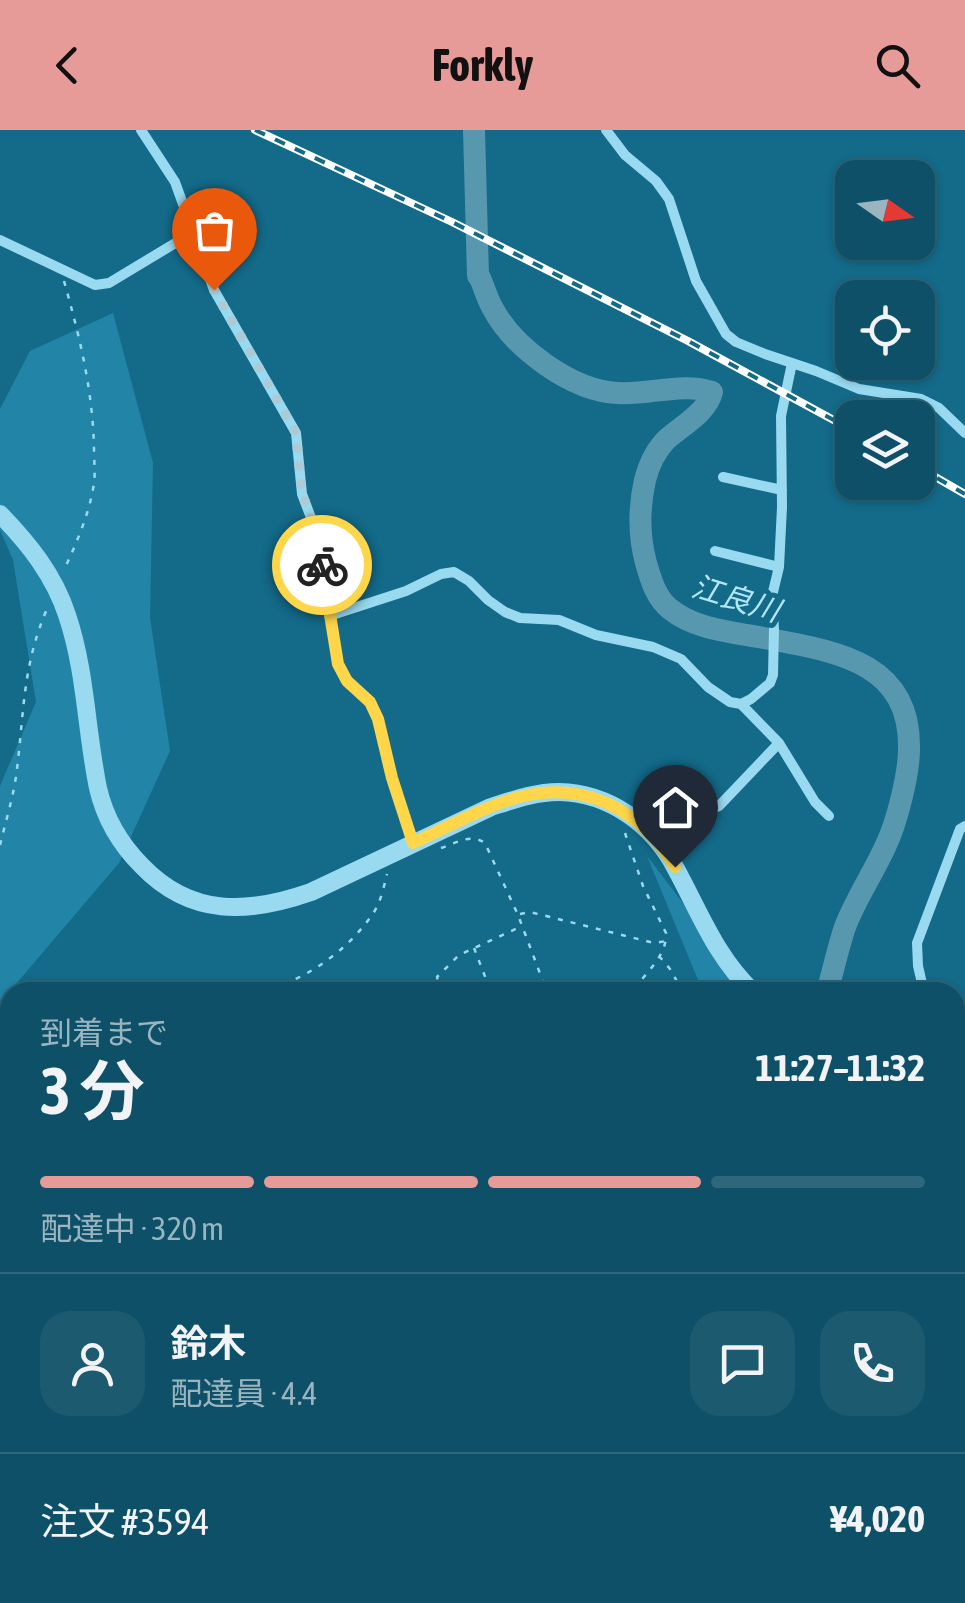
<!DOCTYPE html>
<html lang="ja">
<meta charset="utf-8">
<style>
:root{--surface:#0e5067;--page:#1c5a70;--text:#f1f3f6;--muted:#9bb5c0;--line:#2e677b;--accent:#e69b98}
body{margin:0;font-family:"Asap Condensed","Noto Sans JP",sans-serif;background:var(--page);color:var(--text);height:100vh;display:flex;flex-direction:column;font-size:38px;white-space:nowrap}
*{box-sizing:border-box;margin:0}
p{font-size:32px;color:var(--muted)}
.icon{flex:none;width:55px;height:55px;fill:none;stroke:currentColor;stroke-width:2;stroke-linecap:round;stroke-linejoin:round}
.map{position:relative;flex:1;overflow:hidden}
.drawer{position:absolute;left:0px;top:852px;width:965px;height:622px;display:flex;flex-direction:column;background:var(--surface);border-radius:30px 30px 0 0;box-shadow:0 2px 8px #0004,0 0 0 2px var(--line)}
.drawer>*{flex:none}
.needle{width:65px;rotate:104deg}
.controls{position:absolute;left:835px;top:30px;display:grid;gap:20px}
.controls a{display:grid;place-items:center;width:100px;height:100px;border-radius:20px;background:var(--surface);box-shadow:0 2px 8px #0004,0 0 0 2px var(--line);font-size:50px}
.pin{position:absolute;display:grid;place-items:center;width:85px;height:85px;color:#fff;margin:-102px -42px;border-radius:50% 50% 50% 0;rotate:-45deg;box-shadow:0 0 10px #0007}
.pin .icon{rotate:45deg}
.courier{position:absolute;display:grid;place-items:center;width:100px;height:100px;margin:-50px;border:8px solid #ffd54a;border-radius:50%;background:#fff;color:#222;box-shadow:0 2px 12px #0007}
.head em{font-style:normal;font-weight:700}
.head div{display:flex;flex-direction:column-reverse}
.head{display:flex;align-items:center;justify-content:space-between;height:170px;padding:0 40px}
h1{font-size:65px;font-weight:700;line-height:75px}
.bar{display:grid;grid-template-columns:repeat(4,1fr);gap:15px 10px;align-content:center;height:120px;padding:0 40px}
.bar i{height:12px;border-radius:8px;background:var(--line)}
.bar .active{background:var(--accent)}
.bar p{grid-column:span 4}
.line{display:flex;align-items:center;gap:25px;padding:0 40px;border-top:2px solid var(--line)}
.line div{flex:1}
.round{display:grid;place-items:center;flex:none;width:105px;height:105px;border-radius:30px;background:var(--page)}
header{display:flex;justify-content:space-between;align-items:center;height:130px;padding:0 40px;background:var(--accent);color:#111;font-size:45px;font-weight:700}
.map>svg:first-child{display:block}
.green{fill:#2285a7}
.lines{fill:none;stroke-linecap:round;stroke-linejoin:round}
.river{stroke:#5898af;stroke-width:22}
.path{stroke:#99daf0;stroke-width:2.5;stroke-dasharray:5 8;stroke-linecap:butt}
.minor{stroke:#99daf0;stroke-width:10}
.tertiary{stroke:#99daf0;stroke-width:18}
.rail-casing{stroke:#fff;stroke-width:8}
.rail{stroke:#136a89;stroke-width:4;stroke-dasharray:11;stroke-linecap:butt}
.done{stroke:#accbd6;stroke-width:10;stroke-dasharray:0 18}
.route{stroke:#ffd54a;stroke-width:12}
.labels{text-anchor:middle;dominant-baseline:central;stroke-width:10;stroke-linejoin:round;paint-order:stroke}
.water-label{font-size:30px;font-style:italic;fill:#b2e7f8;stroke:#136a89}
</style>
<header><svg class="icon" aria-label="back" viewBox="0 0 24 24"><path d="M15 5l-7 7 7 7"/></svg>Forkly<svg class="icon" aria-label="search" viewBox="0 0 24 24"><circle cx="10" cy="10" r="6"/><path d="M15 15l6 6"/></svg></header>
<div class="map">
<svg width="965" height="1473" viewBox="0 0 965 1473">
<rect width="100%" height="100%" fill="#136a89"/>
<path class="green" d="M113,183L153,333L150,488L170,621L119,733L16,854L13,862H10V871L0,902V656L36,572L13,430L0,400V279L30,221Z
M647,726L751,862H703Z
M10,1177V1315L0,1332V1185Z
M955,1293L965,1307V1398L958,1473H382L383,1465H955Z"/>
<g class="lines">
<path class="river" d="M474,0L478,146L480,148C484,157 487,168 492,177C513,218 572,261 618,263C650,265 682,252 712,262C707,283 681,296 666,310C655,321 649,335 645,350C639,377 639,407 646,433C651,450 656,468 670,479C696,500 733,502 764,508C832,521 911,530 909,619C909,644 897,692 886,715C874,742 856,768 845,797C838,818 833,841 827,862
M935,1465L936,1473"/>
<path class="path" d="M64,151C80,208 93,261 94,320C94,333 96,346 93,359C88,387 76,414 64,440
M625,703L643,756L666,803C667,825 648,840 636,857
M0,715C6,690 14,665 17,639C24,581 23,534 47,479
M441,718C456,713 471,703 485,713L518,785L547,862
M520,784L530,782L654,813L666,811
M474,818L491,862
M659,826L670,839L683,862
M259,862C305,851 348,821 374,782C381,771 384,756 387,744
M441,862L437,847L459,825L520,797
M303,1473L310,1465"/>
<path class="minor" d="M141,0L175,52L214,160L296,303L302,364L316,401L338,534L347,551L370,572L378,589L392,648L413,713
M606,0L625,25L656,51L669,69L696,151L726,204L736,212L765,224L816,241L859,259L921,269L939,278L965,303
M0,110L95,155L109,153L192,103
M723,347L782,360
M715,421L779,437
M329,486L406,461L441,444L454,442L469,451L488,470L505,482L520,488L559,490L596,505L653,517L681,529L708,557L730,572L741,574L751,569L770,553L773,545L774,499L772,466L779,437L782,377L781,286L792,233
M741,574L779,613L815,672L829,686
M701,683L719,676L779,613
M924,862L918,836L917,813L960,699L965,696"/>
<path class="tertiary" d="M0,384C29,414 54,445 67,485C86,541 86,600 98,658C105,689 120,714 142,736C191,787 248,784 311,762L491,677C513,670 535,662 559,662C610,663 653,695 676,739C700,783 716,827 753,862
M955,962L965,966"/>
<g class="rail-casing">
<path id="rail" d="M255,0L452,92L688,211L852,300
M918,337L965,364"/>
</g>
<use href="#rail" class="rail"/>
</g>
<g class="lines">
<path class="done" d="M214,160L296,303L302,364L316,401L322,435"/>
<path class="route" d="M322,435L338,534L347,551L370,572L378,589L392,648L413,713C448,697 483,677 519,667C587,650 640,680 675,737"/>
</g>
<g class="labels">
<g class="water-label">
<text transform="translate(736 468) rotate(17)">江良川</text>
</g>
</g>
</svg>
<div class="controls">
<a><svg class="needle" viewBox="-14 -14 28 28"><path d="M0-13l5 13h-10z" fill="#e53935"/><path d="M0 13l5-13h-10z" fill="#9bb5c0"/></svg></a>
<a><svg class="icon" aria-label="locate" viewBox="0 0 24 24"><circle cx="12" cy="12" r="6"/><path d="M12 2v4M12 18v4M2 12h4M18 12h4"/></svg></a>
<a><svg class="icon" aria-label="layers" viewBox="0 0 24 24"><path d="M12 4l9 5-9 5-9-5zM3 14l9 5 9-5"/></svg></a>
</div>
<div class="pin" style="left:214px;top:160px;background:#ea580c"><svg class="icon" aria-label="bag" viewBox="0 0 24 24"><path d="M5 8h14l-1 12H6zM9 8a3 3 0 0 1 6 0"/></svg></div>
<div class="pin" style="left:675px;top:737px;background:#1f2937"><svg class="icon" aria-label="home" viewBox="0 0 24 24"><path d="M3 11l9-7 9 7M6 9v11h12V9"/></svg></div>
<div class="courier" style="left:322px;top:435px"><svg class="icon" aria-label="bike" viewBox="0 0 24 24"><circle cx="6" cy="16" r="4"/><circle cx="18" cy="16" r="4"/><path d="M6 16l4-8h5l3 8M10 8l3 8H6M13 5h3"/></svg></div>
<section class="drawer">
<div class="head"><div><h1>3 分</h1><p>到着まで</p></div><em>11:27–11:32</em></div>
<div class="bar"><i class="active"></i><i class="active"></i><i class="active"></i><i></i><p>配達中 · 320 m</p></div>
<div class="line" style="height:180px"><a class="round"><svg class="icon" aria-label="person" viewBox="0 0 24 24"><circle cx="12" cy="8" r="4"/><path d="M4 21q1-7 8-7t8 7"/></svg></a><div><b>鈴木</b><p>配達員 · 4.4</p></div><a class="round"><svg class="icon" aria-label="chat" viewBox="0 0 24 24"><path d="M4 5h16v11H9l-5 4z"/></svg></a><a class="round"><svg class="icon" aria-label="phone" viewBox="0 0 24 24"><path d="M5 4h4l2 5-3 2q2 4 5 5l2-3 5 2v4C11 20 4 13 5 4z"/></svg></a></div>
<div class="line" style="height:130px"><div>注文 #3594</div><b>¥4,020</b></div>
</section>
</div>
